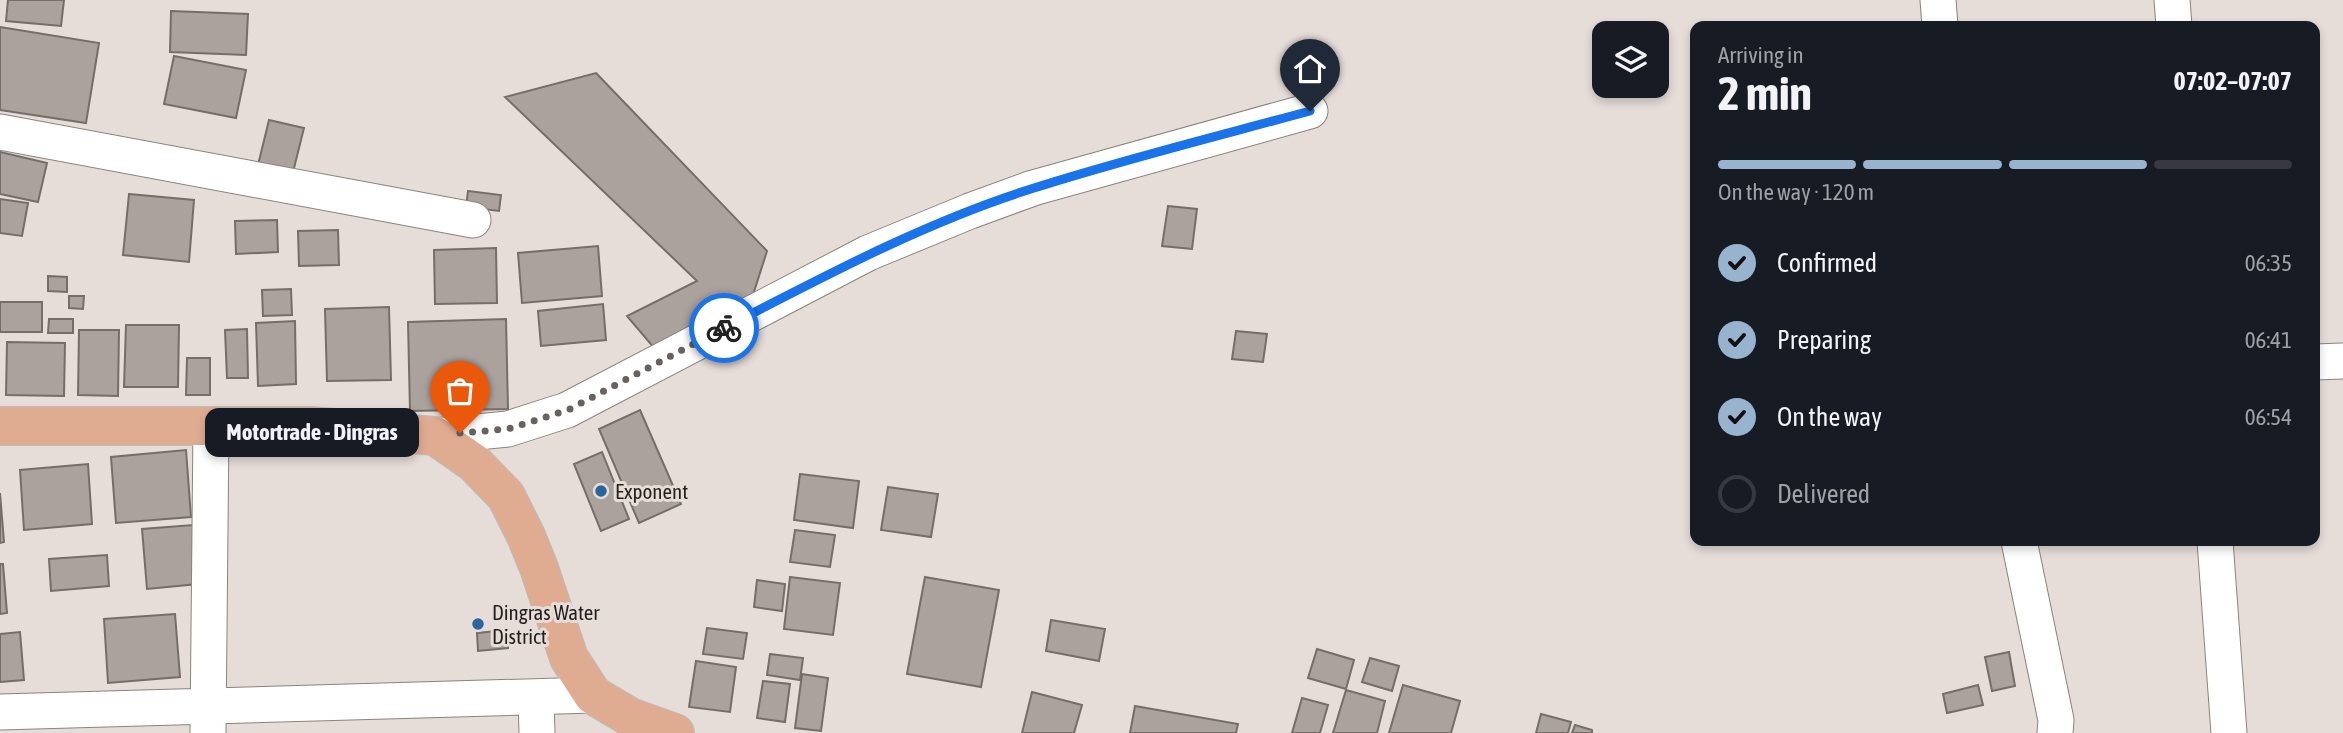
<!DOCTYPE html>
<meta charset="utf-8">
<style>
:root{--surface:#171b24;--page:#20242c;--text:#f1f3f6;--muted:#9ea1a6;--line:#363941;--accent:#97b3ce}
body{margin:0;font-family:"Asap Condensed",sans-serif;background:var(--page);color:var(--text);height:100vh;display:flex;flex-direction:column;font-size:26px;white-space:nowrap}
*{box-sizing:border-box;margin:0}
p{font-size:23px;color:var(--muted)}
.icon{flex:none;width:38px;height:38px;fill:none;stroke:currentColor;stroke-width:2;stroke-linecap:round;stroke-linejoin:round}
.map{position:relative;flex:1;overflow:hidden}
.details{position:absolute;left:1690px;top:21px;width:630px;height:525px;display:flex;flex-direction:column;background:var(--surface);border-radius:14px;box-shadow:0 4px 10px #0003}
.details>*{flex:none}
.controls{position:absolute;left:1592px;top:21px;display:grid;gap:14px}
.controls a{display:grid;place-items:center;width:77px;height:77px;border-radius:14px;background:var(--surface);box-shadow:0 4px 10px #0003;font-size:35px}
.pin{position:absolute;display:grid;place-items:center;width:60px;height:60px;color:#fff;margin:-72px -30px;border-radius:50% 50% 50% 0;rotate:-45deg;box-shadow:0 0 7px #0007}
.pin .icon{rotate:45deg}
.courier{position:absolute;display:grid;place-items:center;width:70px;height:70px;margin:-35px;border:5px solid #1a73e8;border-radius:50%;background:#fff;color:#222;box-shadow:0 2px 9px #0007}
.bubble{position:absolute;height:49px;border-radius:14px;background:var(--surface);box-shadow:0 4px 10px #0003;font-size:23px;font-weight:700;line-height:49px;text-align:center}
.summary em{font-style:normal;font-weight:700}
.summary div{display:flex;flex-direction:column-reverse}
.summary{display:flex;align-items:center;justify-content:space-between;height:119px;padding:0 28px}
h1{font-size:46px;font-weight:700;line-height:52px}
.bar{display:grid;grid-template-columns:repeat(4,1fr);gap:10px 7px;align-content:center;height:84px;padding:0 28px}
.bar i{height:9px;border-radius:5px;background:var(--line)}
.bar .on{background:var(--accent)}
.bar p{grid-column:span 4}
ol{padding:0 28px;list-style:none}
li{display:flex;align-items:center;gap:21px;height:77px}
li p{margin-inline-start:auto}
li .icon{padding:7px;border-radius:50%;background:var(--accent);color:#111;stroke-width:4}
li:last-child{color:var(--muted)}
li i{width:38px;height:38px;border:4px solid var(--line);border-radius:50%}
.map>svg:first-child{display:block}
.building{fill:#aba29e;stroke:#756d69;stroke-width:2}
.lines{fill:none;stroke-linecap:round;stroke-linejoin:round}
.minor-casing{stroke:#8b837f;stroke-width:37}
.major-casing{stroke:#bdbcbb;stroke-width:40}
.minor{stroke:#fff;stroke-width:35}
.major{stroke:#dfac92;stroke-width:38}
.done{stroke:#67625f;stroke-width:7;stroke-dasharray:0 12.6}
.route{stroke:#1a73e8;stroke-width:9}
.poi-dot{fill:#2a659d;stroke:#e6ddd9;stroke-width:2.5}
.labels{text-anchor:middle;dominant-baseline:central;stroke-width:6;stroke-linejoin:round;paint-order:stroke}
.poi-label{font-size:21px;fill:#221f1d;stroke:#e6ddd9;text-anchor:start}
</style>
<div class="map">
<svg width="2343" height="733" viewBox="0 0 2343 733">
<rect width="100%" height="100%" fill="#e6ddd9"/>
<path class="building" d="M8,0H64L61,26L6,21Z
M171,11L248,14L246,55L170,52Z
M0,27L99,43L86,123L0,110Z
M174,56L246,70L236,118L164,104Z
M596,73L767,251L752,298L655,349L627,316L697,281L505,97Z
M269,120L304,128L293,172L258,165Z
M0,152L47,163L38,202L0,194Z
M468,191L501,195L499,211L466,207Z
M129,194L194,200L189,262L123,255Z
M0,199L28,203L22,236L0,233Z
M1168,206L1197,209L1192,249L1162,246Z
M277,220L278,252L236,254L235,221Z
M338,230L339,265L299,266L298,231Z
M598,246L602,296L522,303L518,253Z
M496,248L497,303L435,304L434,250Z
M48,276L67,277V292L48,291Z
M291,289L292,315L263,316L262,290Z
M69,296H84L83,309L69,308Z
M0,302H42V332H0Z
M603,304L606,340L541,346L538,311Z
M389,307L391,380L327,381L325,309Z
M49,319H73V333H48Z
M506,319L508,409L410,411L408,322Z
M295,321L296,384L258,386L256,323Z
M126,325H179L178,387H124Z
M247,329L248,378H227L225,330Z
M79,330H119L118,396L78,395Z
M1236,331L1267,334L1263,362L1232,359Z
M7,342L65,343L64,396L6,395Z
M187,358H210V395H186Z
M640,410L681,504L639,523L599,429Z
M186,450L191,517L116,523L111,457Z
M602,452L629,519L601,531L574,464Z
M88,464L92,524L24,530L20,470Z
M800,474L859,481L853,528L794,520Z
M888,487L938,494L931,537L881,530Z
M0,493L4,542L0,543Z
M193,525L198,584L147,589L142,529Z
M795,530L835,535L830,567L790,562Z
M107,555L109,586L51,591L49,559Z
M0,564H3L7,613L0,614Z
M790,577L840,583L833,635L784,629Z
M925,577L999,590L981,687L907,674Z
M757,580L785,584L782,611L754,607Z
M175,614L180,677L108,683L104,619Z
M1051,620L1105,629L1099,661L1046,651Z
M707,628L747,633L743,659L703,654Z
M507,630L508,648L478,651L477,633Z
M20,632L24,680L0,682V634Z
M1317,649L1354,660L1346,689L1308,678Z
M2009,652L2015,686L1992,691L1985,657Z
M770,654L803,658L800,680L767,675Z
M1370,658L1399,666L1392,691L1362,682Z
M696,661L736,667L730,712L689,707Z
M802,674L828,678L821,731L795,728Z
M763,681L790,684L785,722L757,718Z
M1403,685L1460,701L1451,733H1389Z
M1978,685L1983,705L1947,713L1943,694Z
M1346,690L1385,701L1377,733H1333Z
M1032,692L1082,705L1074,733H1022Z
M1302,698L1328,705L1320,733H1292Z
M1135,706L1238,724L1236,733H1130Z
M1541,714L1571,722L1568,733H1536Z
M1575,725L1592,730V733H1572Z"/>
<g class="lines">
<g class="minor-casing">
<path id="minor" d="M1938,0L1940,26
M2172,0L2174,26
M0,132L473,220
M2315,362L2343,361
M435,436L508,429L567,410L868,253L970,211L1033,188L1310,111
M2019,541L2056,720L2055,733
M2215,541L2229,733
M536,698L537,733
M0,712L593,695
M208,733L211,426"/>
</g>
<g class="major-casing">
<path id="major" d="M0,426H310L435,436L474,463L506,496L526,536L539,568L569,658L593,695L630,717L675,733"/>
</g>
<use href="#minor" class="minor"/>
<use href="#major" class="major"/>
</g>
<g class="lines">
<path class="done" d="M460,433L508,429L568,410L724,328"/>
<path class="route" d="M724,328C825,276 925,222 1034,188C1125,159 1218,136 1310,111"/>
</g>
<g class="poi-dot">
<circle cx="601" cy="491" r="7"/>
<circle cx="478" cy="624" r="7"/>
</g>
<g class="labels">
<g class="poi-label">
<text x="615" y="491">Exponent</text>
<text x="492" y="612">Dingras Water<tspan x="492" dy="24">District</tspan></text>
</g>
</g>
</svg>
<div class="controls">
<a><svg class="icon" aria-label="layers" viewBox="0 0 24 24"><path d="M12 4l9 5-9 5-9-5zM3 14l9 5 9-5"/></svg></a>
</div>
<div class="pin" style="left:460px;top:433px;background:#ea580c"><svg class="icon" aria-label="bag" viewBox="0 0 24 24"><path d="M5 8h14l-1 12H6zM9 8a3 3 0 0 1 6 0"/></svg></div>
<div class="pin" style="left:1310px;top:111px;background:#1f2937"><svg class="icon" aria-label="home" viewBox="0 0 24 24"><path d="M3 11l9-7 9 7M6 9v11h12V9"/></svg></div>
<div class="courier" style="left:724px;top:328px"><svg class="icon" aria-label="bike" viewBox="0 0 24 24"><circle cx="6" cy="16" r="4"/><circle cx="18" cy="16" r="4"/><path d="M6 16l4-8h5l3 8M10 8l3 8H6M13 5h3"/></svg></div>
<div class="bubble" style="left:205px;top:408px;width:214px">Motortrade - Dingras</div>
<section class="details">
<div class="summary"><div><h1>2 min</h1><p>Arriving in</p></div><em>07:02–07:07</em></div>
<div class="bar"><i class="on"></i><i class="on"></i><i class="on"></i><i></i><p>On the way · 120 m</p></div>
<ol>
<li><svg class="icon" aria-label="check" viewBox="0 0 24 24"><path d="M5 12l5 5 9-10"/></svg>Confirmed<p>06:35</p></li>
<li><svg class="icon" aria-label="check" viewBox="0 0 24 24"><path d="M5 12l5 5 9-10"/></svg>Preparing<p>06:41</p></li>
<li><svg class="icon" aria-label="check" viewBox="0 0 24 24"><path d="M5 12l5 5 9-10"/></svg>On the way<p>06:54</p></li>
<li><i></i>Delivered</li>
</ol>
</section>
</div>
